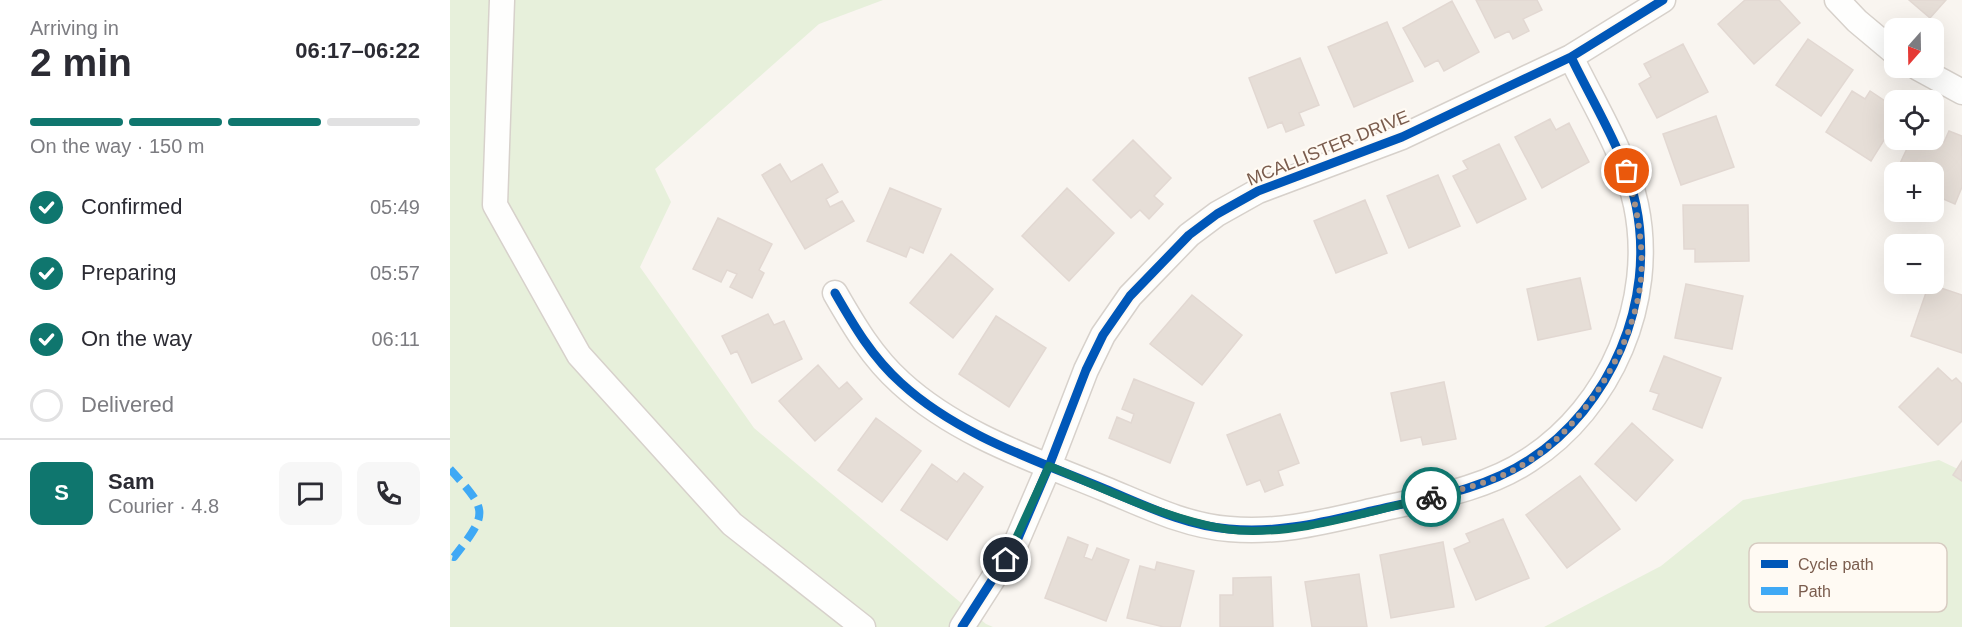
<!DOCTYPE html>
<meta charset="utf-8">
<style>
:root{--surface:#fff;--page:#f7f7f7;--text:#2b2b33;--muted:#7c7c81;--line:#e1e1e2;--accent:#0f766e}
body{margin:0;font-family:Arial,sans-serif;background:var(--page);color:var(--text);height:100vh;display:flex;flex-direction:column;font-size:22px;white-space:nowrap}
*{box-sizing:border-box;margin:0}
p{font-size:20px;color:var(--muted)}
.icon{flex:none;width:33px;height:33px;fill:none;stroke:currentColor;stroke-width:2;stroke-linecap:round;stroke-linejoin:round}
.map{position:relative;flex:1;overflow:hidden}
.sheet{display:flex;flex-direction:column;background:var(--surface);width:450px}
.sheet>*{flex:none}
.needle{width:39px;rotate:200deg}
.fabs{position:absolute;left:1434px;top:18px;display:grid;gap:12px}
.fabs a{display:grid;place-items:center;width:60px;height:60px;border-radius:12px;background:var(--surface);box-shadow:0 6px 24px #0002;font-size:30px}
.pin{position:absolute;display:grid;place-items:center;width:51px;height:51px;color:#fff;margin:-26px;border:3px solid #fff;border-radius:50%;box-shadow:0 2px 6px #0007}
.courier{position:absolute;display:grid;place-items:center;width:60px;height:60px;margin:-30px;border:4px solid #0f766e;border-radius:50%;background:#fff;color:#222;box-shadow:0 2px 8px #0007}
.head em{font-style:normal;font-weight:700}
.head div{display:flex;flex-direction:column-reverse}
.head{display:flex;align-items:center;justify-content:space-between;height:102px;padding:0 30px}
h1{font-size:39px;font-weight:700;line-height:45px}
.bar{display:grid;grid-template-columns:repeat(4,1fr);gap:9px 6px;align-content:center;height:72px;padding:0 30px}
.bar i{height:8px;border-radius:4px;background:var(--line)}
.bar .selected{background:var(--accent)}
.bar p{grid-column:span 4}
.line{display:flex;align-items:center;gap:15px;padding:0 30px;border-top:2px solid var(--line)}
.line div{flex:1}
.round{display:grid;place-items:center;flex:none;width:63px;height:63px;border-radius:12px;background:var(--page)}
ol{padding:0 30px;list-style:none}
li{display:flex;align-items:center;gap:18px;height:66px}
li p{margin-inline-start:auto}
li .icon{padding:6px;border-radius:50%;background:var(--accent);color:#fff;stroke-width:4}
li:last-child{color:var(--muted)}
li i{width:33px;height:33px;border:3px solid var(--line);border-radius:50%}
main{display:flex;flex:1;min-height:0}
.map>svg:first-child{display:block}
.green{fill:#e7f0db}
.building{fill:#e6ded7;stroke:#e2d8d2;stroke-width:1.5}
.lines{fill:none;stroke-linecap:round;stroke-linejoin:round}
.minor-casing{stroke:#d7d1cb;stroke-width:27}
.minor{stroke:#fefefd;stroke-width:24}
.quiet{stroke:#3fa9f5;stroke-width:8;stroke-dasharray:15 8;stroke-linecap:butt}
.cycleway-casing{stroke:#fffaf3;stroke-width:13}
.cycleway{stroke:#0057b8;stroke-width:9}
.done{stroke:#a69286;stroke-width:6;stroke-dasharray:0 10.8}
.route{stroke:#0f766e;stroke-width:8}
.labels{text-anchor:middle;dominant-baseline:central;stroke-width:4.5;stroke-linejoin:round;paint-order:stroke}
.street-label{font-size:18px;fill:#7a5c4d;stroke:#fffaf3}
.key{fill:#fffaf3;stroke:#d7cbc1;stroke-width:1.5}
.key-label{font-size:16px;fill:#7a5c4d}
</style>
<main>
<section class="sheet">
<div class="head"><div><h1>2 min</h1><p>Arriving in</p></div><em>06:17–06:22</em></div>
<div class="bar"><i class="selected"></i><i class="selected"></i><i class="selected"></i><i></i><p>On the way · 150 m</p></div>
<ol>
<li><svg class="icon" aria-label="check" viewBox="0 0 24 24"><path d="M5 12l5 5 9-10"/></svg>Confirmed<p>05:49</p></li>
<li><svg class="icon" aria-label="check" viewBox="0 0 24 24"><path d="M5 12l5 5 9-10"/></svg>Preparing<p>05:57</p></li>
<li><svg class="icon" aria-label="check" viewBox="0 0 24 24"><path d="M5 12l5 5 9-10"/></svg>On the way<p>06:11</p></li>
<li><i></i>Delivered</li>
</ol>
<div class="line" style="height:108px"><b class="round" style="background:var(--accent);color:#fff">S</b><div><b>Sam</b><p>Courier · 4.8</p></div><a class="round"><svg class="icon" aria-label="chat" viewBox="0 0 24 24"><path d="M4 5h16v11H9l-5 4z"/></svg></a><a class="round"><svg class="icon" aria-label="phone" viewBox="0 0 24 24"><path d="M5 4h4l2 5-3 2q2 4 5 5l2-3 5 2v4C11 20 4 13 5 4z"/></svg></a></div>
</section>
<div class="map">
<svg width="1512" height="627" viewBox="0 0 1512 627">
<rect width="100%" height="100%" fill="#f9f5f0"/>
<path class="green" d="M0,0H433L369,24L205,169L221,202L190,267L304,428L536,624L543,627H0Z
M1489,460L1512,471V627H1094L1211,566L1293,500Z"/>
<path class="building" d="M1026,0H1087L1092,10L1073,19L1079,31L1063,39L1059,31L1045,38Z
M1295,0H1329L1350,23L1304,64L1268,24Z
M1459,0H1496L1480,18Z
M1002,1L1029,52L994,71L988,60L975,67L953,28Z
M937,22L963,81L904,107L878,47Z
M1358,39L1403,70L1371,116L1326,85Z
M1233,44L1258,92L1207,118L1189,84L1201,77L1194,64Z
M850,58L869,105L849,113L854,125L836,132L832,122L818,128L799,78Z
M1402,91L1415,99L1420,91L1444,107V124L1421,161L1376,132Z
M1266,116L1284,167L1231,185L1213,134Z
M1100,119L1106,130L1119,123L1139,162L1092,188L1065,137Z
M1484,123L1491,127L1486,139L1494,142L1499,131L1512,136V187L1505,204L1484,195V172H1446L1461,140H1484Z
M683,140L721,178L704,196L713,204L699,219L690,210L681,218L643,180Z
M1049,144L1076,199L1027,223L1003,176L1018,169L1013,161Z
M330,164L341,182L372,164L388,192L376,199L380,207L392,201L404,221L355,249L312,175Z
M988,175L1010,226L959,248L937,196Z
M440,188L491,209L473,253L460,247L456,257L417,241Z
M617,188L664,233L619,281L572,236Z
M915,200L937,253L886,273L864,221Z
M1233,205H1298L1299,261L1245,262V249H1234Z
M268,218L322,244L309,270L314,273L302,298L280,287L287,274L277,270L271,282L243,269Z
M501,254L543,289L503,338L460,303Z
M1130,278L1141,329L1088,340L1077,289Z
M1236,284L1293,296L1282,349L1225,338Z
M1479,284L1512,295V353L1461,336Z
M742,295L792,335L752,385L700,344Z
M318,314L324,325L334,321L352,359L302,383L287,351L281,354L272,336Z
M546,316L596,348L559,407L509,374Z
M1214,356L1271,378L1252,428L1203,409L1209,394L1200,391Z
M368,365L389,389L397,382L412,399L365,441L329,401Z
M1488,368L1502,381L1506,378L1512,384V421L1488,445L1449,407Z
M684,379L744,403L720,463L659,438L667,417L681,423L684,414L672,409Z
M994,382L1006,439L973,445L971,437L951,441L941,393Z
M830,414L849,463L828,471L833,485L815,492L810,480L797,485L777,435Z
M426,418L471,451L432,502L388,470Z
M1182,423L1223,460L1186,501L1145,464Z
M1512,461V481L1503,475Z
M482,464L507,482L514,473L533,487L497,540L451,510Z
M1130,476L1170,529L1117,568L1076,515Z
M1053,519L1079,578L1026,600L1004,549L1020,542L1016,534Z
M618,537L638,545L634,557L642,560L647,548L679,560L656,621L595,598Z
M993,542L1004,607L941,618L930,555Z
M707,562L744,571L730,627H714L677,618L690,566L705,570Z
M909,574L917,627H862L855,582Z
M821,577L823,627H770V595H783V578Z"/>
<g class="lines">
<g class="minor-casing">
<path id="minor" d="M52,0L45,205L129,355L282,524L413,627
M1387,0L1407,21L1444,52
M1468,68L1512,92
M385,293C404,326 422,357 451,383C508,435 585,460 655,489C694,505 736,526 779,529C830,534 877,521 926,510C978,498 1034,490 1079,460C1161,407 1206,301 1186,205C1175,153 1144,105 1121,57
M512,627L566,543L599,466L636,370L653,335L680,296L739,235L767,214L808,191L952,137L1121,57L1213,0"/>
</g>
<use href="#minor" class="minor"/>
<path class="quiet" d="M0,469C38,511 39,512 4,557L0,556"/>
<g class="cycleway-casing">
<path id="cycleway" d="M385,293C404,326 422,357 451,383C508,435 585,460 655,489C694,505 736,526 779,529C830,534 877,521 926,510C978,498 1034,490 1079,460C1161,407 1206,301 1186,205C1175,153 1144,105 1121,57
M512,627L566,543L599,466L636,370L653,335L680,296L739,235L767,214L808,191L952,137L1121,57L1213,0"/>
</g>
<use href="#cycleway" class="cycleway"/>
</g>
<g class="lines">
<path class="done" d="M981,497C1015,489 1050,480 1079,461C1136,423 1184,347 1191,279C1194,243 1186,205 1177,171"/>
<path class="route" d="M556,560L599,466C657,490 714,518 775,529C836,539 921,511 981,497"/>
</g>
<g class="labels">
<g class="street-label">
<text transform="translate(878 148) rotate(-22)">MCALLISTER DRIVE</text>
</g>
</g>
<rect x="1299" y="543" width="198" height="69" rx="9" class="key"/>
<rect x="1311" y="560" width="27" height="8" fill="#0057b8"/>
<rect x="1311" y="587" width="27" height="8" fill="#3fa9f5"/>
<g class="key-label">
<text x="1348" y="570">Cycle path</text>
<text x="1348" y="597">Path</text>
</g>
</svg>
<div class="fabs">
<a><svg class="needle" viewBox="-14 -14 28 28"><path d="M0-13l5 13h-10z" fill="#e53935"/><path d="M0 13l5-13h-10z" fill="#7c7c81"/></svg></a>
<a><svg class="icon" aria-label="locate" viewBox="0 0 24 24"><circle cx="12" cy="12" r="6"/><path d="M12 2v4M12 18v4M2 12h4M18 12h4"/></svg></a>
<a>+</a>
<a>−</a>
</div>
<div class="pin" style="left:1177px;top:171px;background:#ea580c"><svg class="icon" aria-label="bag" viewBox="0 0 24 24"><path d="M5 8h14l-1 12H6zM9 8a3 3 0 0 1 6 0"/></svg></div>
<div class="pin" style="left:556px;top:560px;background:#1f2937"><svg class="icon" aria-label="home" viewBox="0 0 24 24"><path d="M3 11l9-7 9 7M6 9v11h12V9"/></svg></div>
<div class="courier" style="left:981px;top:497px"><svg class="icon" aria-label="bike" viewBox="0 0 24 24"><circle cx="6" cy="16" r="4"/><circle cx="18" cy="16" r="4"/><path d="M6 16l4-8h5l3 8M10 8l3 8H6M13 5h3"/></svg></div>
</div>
</main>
